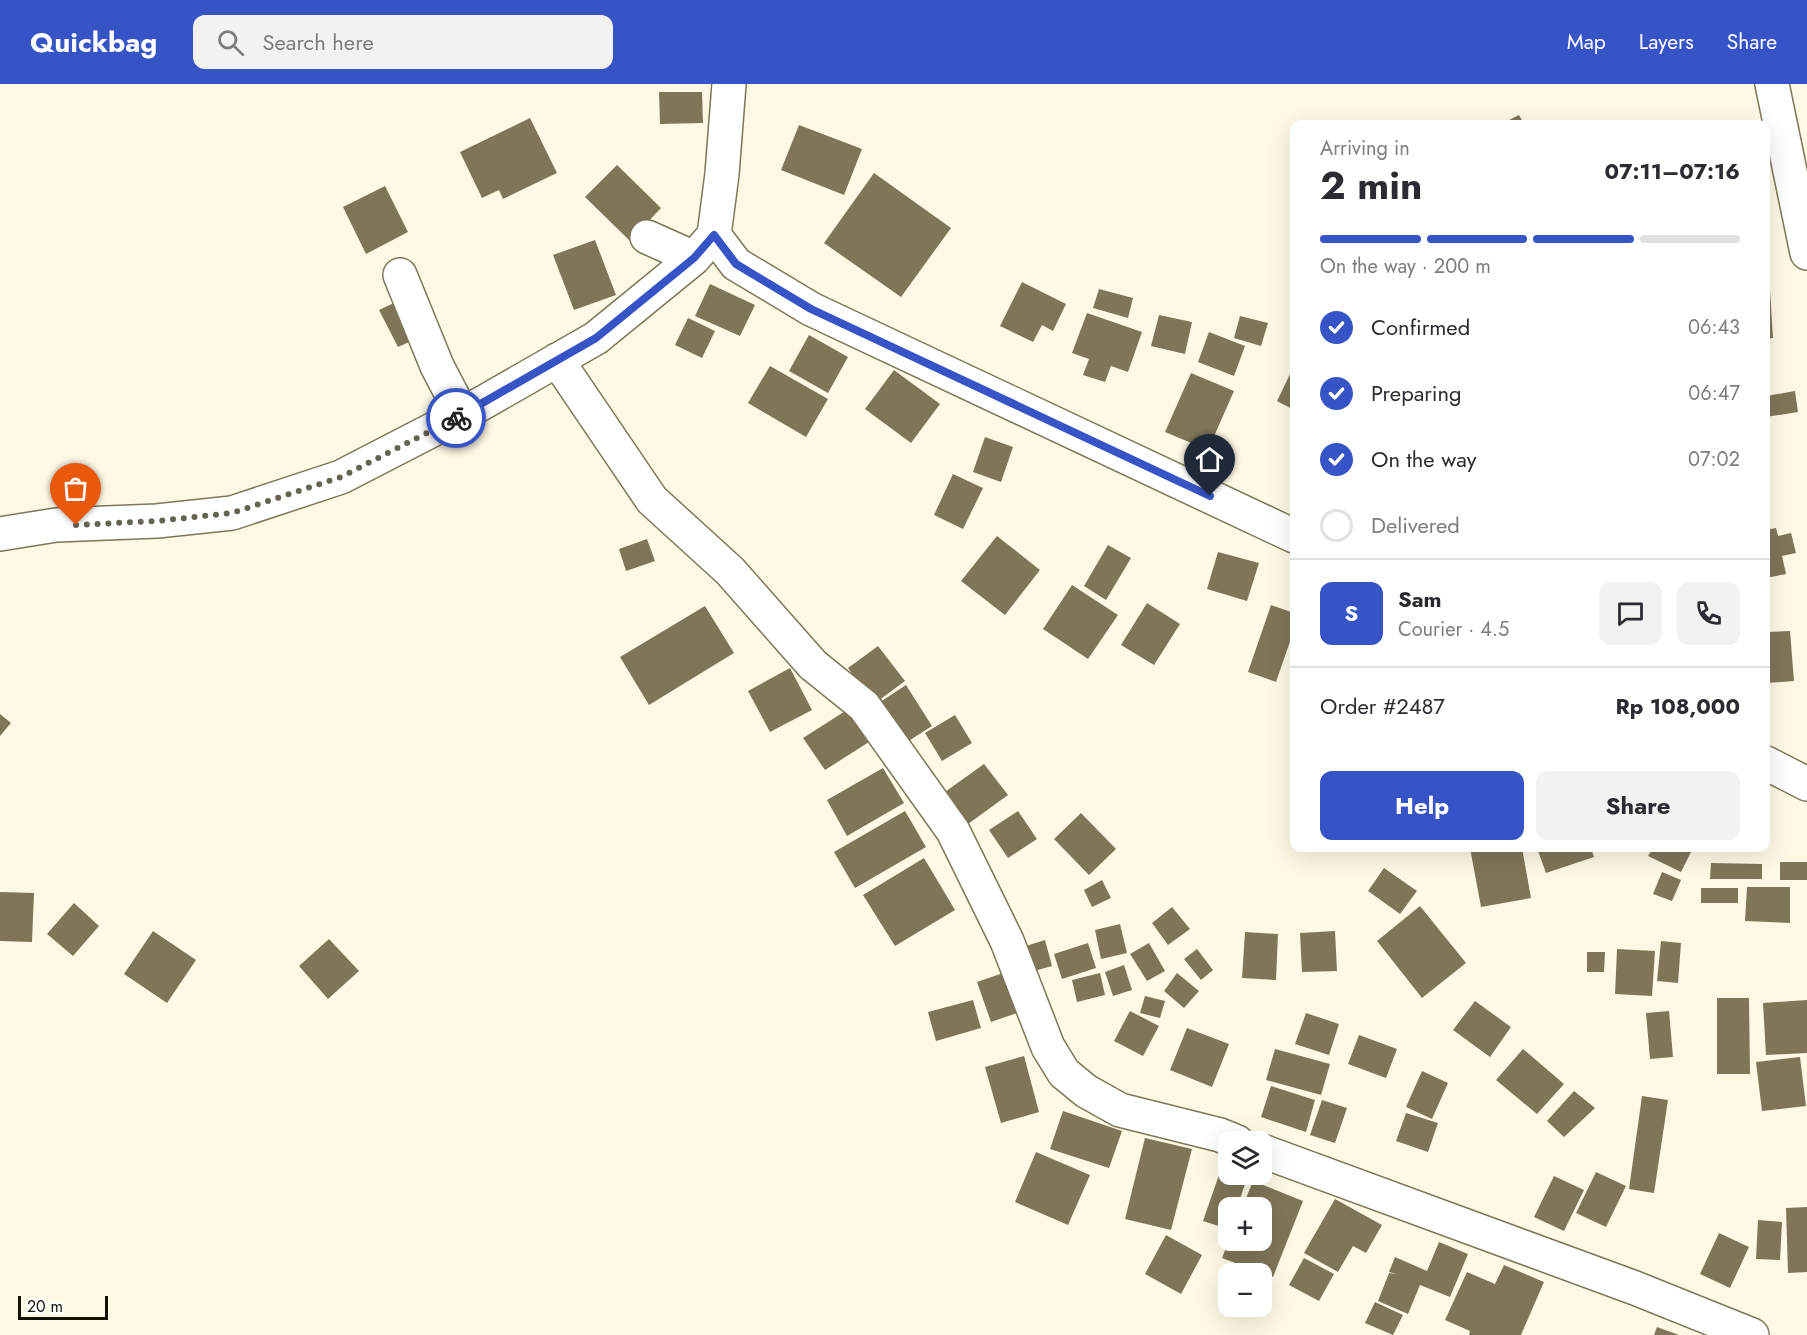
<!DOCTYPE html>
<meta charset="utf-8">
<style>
:root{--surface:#fff;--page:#f2f2f3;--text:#2b2b33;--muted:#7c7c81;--line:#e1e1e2;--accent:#3754c6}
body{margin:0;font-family:Jost,sans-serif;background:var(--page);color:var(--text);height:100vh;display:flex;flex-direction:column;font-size:22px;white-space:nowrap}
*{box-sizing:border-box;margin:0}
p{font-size:20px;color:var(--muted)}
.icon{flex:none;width:33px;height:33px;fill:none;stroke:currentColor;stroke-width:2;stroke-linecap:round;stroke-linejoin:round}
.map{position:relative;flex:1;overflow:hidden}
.panel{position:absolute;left:1290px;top:36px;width:480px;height:732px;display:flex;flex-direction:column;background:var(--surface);border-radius:12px;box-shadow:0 6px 24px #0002}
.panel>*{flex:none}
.tools{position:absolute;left:1218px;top:1047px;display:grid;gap:12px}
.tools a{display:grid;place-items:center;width:54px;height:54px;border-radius:12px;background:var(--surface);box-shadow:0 6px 24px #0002;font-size:30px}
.scale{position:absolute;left:18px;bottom:15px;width:90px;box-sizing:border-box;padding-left:6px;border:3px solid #141106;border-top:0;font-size:16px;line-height:21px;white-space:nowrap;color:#141106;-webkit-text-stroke:4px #fff;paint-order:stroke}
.pin{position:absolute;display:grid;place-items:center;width:51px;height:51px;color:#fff;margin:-62px -26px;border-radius:50% 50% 50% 0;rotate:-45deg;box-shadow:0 0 6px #0007}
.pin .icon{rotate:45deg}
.courier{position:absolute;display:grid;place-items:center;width:60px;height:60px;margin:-30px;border:4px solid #3754c6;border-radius:50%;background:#fff;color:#222;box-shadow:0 2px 8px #0007}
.headline em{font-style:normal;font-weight:700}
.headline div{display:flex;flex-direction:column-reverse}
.headline{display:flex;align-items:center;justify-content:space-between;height:102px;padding:0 30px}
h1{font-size:39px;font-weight:700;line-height:45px}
.bar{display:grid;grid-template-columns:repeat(4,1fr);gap:9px 6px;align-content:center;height:72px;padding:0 30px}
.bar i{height:8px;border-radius:4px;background:var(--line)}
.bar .on{background:var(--accent)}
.bar p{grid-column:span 4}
.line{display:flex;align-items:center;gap:15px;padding:0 30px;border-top:2px solid var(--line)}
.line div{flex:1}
.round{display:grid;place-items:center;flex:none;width:63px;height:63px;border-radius:12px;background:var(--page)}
ol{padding:0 30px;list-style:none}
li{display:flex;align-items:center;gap:18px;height:66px}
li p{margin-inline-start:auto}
li .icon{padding:6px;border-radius:50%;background:var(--accent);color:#fff;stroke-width:4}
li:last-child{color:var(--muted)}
li i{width:33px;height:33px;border:3px solid var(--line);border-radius:50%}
.cta{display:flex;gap:12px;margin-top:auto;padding:12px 30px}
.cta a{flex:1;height:69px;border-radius:12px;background:var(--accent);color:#fff;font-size:24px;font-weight:700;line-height:69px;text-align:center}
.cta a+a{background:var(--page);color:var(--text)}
header{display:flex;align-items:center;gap:36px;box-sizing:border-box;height:84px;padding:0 30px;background:var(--accent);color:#fff}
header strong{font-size:28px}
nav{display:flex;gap:33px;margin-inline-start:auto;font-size:21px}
.search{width:420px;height:54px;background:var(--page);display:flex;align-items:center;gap:15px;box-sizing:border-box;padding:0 21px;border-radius:12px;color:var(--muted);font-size:22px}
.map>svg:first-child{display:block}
.building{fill:#7f7659}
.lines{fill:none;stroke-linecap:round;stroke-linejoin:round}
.minor-casing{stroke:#7f7659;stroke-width:36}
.minor{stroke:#fff;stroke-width:33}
.done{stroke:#666254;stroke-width:6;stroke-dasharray:0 10.8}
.route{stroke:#3754c6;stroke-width:8}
</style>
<header>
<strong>Quickbag</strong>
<div class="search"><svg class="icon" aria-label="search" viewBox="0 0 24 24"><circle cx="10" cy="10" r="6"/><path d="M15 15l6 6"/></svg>Search here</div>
<nav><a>Map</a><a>Layers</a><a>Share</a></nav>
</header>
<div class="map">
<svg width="1807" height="1251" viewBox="0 0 1807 1251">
<rect width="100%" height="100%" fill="#fef8e5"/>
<path class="building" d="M659,8H702L703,39L660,40Z
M1519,31L1524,40H1501Z
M530,34L557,89L503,115L499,106L482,114L460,68Z
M799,41L862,65L844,111L781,86Z
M617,81L661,124L630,157L585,113Z
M874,89L951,144L901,213L824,159Z
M385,102L408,148L366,170L343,123Z
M595,156L616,211L574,226L553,171Z
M1769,190L1773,254L1766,255V191Z
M1022,198L1066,220L1053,247L1042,241L1033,258L1000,242Z
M710,200L755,221L740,252L695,232Z
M1099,205L1133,214L1128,234L1093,224Z
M398,217L416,255L398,263L379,226Z
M1087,229L1142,248L1128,288L1111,282L1105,298L1083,291L1089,275L1072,269Z
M1159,231L1192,238L1185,270L1151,262Z
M1240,232L1268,239L1261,262L1234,254Z
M688,234L715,247L702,274L675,261Z
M1209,248L1245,262L1234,292L1198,278Z
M809,251L848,273L828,309L789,287Z
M770,282L828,315L806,353L748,319Z
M894,286L940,320L911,359L865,325Z
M1292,286L1294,287V326L1277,317Z
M1191,289L1234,307L1208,366L1165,348Z
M1795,307L1798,328L1766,333V312Z
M985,353L1013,363L1001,398L973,388Z
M953,390L983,404L963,445L934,431Z
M1776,444L1778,452L1791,449L1796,469L1782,472L1786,490L1766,494V446Z
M997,452L1040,486L1005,531L961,497Z
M647,455L655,477L626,487L619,465Z
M1108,461L1131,474L1106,516L1084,502Z
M1218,468L1259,479L1247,517L1207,505Z
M1072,501L1118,531L1088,575L1043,545Z
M1147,519L1180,540L1154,581L1121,561Z
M1271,521L1294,529V546L1276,598L1248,588Z
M705,522L734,569L649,621L620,573Z
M1790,547L1794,597L1766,599V548Z
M878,562L905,597L874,620L848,584Z
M790,584L812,626L770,648L748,607Z
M906,601L932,642L904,660L877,620Z
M847,626L869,658L825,686L803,654Z
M0,630L11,639L0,652Z
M955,631L972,659L942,677L925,649Z
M984,680L1008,711L968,740L945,708Z
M883,684L904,719L847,752L827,716Z
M905,727L926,763L855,804L834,768Z
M1018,727L1037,755L1008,774L989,746Z
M1081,729L1116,765L1089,791L1054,755Z
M1470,764H1522L1531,814L1481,823Z
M1537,764H1591L1594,773L1546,789Z
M1653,764H1693L1681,788L1648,772Z
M924,774L955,826L895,862L863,811Z
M1780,778H1807V796H1780Z
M1711,779L1762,780V795H1710Z
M1384,784L1417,807L1400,830L1368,807Z
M1662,788L1681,796L1672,817L1653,810Z
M1102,796L1111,814L1092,823L1084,806Z
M1747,803H1790V839L1745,837Z
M1701,804H1738V819H1701Z
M0,808L34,809L32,858L0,857Z
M74,819L99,842L73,872L47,850Z
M1420,822L1466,879L1422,914L1377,857Z
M1172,823L1190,845L1168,861L1152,839Z
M1120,840L1127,869L1101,875L1095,846Z
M153,847L196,876L167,919L124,890Z
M1335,847L1337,887L1302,888L1300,849Z
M1245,848L1278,850L1276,896L1242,894Z
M329,855L359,887L328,915L299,882Z
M1045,856L1052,882L1034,887L1026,862Z
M1661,857L1681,859L1678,899L1657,897Z
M1088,859L1096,884L1062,895L1054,870Z
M1149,859L1165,887L1147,897L1130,870Z
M1197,865L1213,886L1201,896L1184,875Z
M1617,865L1655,867L1652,912L1615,910Z
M1587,868H1605L1604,888H1587Z
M1124,881L1132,906L1113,912L1105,888Z
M1006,888L1020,928L991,938L977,898Z
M1100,889L1105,911L1077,918L1072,896Z
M1177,889L1199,907L1184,924L1164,907Z
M1145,912L1165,917L1160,934L1140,929Z
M1717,914H1749L1750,990H1717Z
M973,916L981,944L936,957L928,928Z
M1807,916V969L1766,971L1763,919Z
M1475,917L1511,943L1490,973L1453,946Z
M1130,927L1159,942L1143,972L1114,957Z
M1669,927L1673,973L1650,975L1646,929Z
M1306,929L1339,940L1329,971L1295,960Z
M1187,944L1229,960L1212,1003L1170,986Z
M1359,951L1397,965L1386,994L1348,980Z
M1275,965L1330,980L1321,1011L1266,996Z
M1523,965L1564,1000L1537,1030L1496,996Z
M1024,972L1039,1028L1001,1039L985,983Z
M1800,973L1806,1022L1762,1027L1756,978Z
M1422,987L1448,999L1432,1035L1406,1023Z
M1271,1002L1315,1016L1306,1048L1261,1033Z
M1574,1007L1595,1024L1564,1053L1547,1037Z
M1642,1012L1668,1016L1654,1109L1629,1105Z
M1322,1016L1347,1024L1335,1059L1310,1051Z
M1063,1027L1122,1047L1109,1084L1050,1065Z
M1406,1029L1438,1039L1428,1068L1396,1057Z
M1145,1054L1192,1065L1171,1146L1125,1135Z
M1036,1068L1090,1091L1068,1141L1015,1118Z
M1220,1088L1246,1097L1237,1124H1228V1145L1203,1137Z
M1596,1088L1626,1102L1606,1143L1576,1129Z
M1554,1092L1584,1106L1564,1147L1534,1133Z
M1253,1097L1303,1117L1273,1193L1222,1174L1229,1156H1262V1124H1242Z
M1335,1115L1382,1141L1366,1169L1353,1162L1338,1188L1304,1169Z
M1807,1123V1188L1788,1189L1786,1124Z
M1758,1136L1782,1138L1780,1176L1756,1175Z
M1719,1149L1749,1163L1730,1204L1700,1190Z
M1166,1151L1202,1171L1181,1210L1145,1190Z
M1439,1158L1468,1170L1450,1213L1420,1201L1408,1230L1378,1217L1389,1189L1396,1190L1389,1188L1395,1173L1427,1187Z
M1304,1174L1334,1190L1319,1217L1289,1201Z
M1504,1181L1544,1198L1521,1251H1469L1470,1247L1445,1236L1467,1188L1495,1200Z
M1375,1218L1403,1231L1393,1251L1365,1239Z
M1657,1243L1679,1251H1654Z"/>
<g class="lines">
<g class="minor-casing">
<path id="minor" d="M1772,0L1807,169
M714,151L736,180L811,225L1294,452
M647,153L694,174
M400,191L437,282L462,330
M557,276L652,416L730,487L813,581L864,622L953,747L1007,857L1048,963L1064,989L1086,1007L1120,1026L1220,1051L1237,1058
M0,450L56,441L157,437L232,429L341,393L465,329L596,254L694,174L714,151L722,90L729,0
M1766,679L1807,700
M1262,1067L1635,1204L1752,1251"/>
</g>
<use href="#minor" class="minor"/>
</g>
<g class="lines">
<path class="done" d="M76,441L157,437L232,429L341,393L456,334"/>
<path class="route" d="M456,334L596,254L694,174L714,151L736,180L811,225L1210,412"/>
</g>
</svg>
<div class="tools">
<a><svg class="icon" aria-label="layers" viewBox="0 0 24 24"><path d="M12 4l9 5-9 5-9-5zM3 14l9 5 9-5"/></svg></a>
<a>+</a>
<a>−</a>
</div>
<div class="scale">20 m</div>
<div class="pin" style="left:76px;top:441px;background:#ea580c"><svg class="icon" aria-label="bag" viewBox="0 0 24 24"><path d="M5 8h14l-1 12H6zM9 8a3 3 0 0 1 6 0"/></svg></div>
<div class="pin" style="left:1210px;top:412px;background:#1f2937"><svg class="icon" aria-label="home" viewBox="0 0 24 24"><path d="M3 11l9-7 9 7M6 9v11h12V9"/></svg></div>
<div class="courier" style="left:456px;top:334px"><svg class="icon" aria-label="bike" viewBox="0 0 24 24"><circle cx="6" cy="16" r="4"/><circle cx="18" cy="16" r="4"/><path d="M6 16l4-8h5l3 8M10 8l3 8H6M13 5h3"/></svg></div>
<section class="panel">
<div class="headline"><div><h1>2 min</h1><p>Arriving in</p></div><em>07:11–07:16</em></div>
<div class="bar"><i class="on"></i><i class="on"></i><i class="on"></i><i></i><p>On the way · 200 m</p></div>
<ol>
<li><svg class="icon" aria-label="check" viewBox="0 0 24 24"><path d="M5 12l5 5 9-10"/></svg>Confirmed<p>06:43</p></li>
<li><svg class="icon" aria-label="check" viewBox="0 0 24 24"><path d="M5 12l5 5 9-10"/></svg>Preparing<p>06:47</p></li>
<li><svg class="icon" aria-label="check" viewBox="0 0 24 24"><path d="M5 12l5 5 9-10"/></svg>On the way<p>07:02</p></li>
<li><i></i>Delivered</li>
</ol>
<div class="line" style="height:108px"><b class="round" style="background:var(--accent);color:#fff">S</b><div><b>Sam</b><p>Courier · 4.5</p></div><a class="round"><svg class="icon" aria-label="chat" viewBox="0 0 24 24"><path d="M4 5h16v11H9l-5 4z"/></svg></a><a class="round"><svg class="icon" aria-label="phone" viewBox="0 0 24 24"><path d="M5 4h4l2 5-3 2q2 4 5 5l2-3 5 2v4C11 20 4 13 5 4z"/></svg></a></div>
<div class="line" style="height:78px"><div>Order #2487</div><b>Rp 108,000</b></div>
<div class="cta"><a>Help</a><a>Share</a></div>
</section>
</div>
